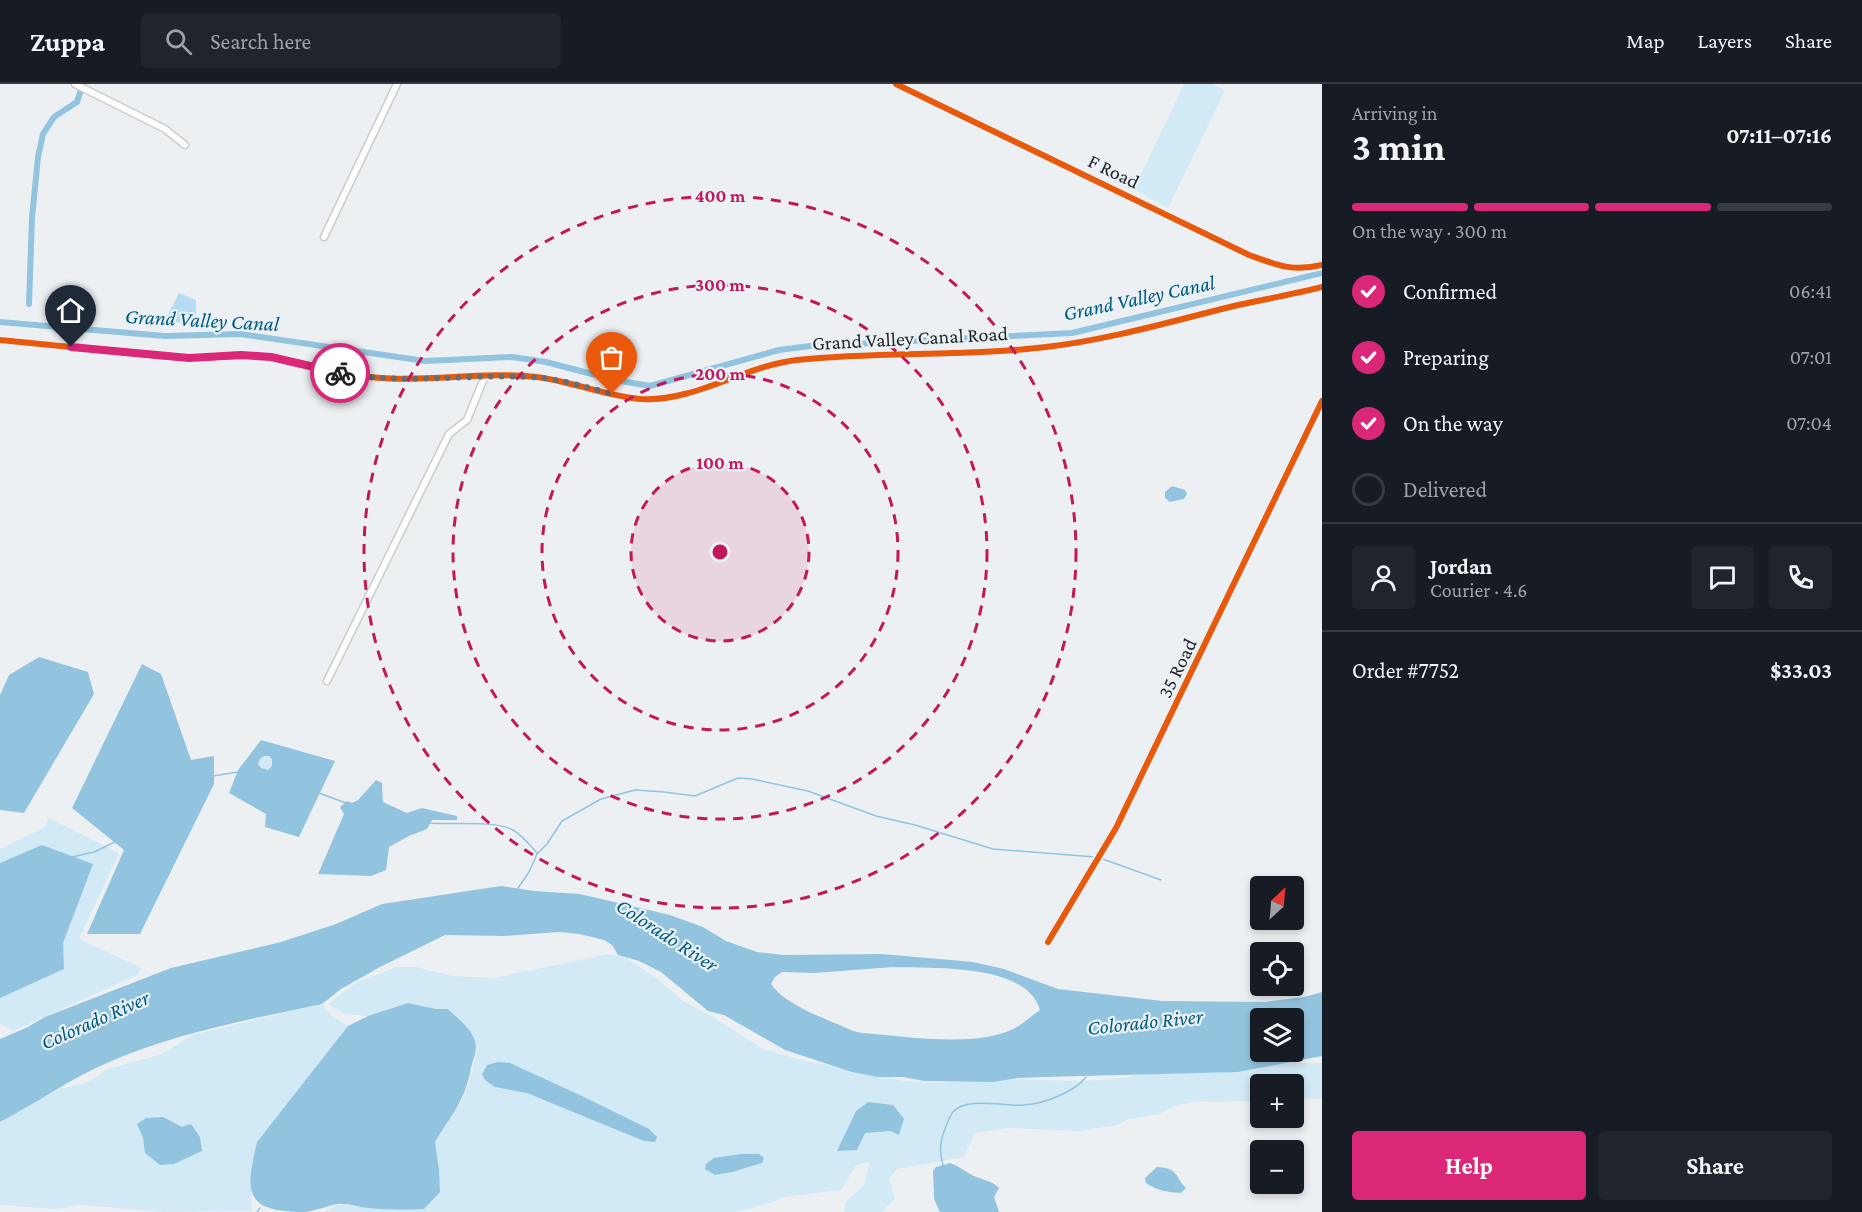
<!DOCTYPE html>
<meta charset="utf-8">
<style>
:root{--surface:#171b24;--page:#20242c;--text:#f1f3f6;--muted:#9ea1a6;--line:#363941;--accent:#db2777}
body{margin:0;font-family:"Crimson Pro",serif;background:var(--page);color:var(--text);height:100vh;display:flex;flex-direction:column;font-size:22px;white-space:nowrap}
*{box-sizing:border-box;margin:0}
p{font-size:20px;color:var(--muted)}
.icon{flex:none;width:33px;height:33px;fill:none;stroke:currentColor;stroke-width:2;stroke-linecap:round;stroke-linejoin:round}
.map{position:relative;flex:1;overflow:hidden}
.side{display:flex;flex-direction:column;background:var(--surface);width:540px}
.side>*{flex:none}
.needle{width:39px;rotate:26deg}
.tools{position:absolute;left:1250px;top:792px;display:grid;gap:12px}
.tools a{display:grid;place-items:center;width:54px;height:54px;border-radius:6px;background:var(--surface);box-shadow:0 3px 9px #0003;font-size:30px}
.pin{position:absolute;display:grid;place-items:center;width:51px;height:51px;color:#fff;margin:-62px -26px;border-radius:50% 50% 50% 0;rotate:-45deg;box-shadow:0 0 6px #0007}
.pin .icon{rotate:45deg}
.courier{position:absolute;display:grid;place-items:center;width:60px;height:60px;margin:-30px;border:4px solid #db2777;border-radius:50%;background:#fff;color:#222;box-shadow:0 2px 8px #0007}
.headline em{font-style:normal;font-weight:700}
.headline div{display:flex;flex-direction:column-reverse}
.headline{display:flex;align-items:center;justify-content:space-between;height:102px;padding:0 30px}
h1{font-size:39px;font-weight:700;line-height:45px}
.bar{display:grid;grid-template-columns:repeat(4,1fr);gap:9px 6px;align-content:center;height:72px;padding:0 30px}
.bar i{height:8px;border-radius:4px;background:var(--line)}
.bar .current{background:var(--accent)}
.bar p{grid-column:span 4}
.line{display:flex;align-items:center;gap:15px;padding:0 30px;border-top:2px solid var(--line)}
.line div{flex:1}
.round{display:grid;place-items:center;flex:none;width:63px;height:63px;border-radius:6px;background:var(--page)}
ol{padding:0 30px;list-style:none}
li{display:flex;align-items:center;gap:18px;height:66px}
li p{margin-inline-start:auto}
li .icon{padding:6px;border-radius:50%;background:var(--accent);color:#fff;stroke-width:4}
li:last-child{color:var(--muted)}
li i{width:33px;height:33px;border:3px solid var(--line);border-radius:50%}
.action{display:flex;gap:12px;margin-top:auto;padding:12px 30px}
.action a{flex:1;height:69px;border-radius:6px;background:var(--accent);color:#fff;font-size:24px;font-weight:700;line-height:69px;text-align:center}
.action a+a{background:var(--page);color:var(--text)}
header{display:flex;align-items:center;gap:36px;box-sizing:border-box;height:84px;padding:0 30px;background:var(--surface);border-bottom:2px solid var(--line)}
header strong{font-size:28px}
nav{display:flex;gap:33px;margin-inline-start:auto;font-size:21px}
.search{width:420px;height:54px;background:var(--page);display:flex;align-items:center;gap:15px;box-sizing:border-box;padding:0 21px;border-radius:6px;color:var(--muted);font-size:22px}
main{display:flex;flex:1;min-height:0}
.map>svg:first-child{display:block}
.green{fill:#d2e9f6}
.forest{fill:#b5dcf3}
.water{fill:#93c4df;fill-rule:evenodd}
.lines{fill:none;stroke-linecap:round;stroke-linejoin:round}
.stream{stroke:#93c4df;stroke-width:1.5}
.canal{stroke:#93c4df;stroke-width:6}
.minor-casing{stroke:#caccce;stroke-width:9}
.minor{stroke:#fcfdfd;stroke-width:6}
.cycleway-casing{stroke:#eaf1f6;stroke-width:10}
.cycleway{stroke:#e8590c;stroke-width:6}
.done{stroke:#6a6d70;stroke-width:6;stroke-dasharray:0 10.8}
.route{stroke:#db2777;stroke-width:8}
.ring{fill:none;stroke:#c2185b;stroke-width:3;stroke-dasharray:10 8}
.labels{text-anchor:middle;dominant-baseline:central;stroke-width:4.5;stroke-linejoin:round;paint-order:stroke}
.street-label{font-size:20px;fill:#242729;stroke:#eaf1f6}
.water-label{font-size:21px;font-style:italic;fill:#005c80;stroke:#eaf1f6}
.centre{fill:#c2185b;stroke:#eaf1f6;stroke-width:3}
.ring-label{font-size:18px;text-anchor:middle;font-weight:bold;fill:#c2185b;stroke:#eaf1f6;stroke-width:4.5;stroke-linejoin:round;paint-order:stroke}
</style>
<header>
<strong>Zuppa</strong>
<div class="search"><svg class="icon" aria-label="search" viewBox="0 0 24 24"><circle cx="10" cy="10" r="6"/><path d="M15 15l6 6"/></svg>Search here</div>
<nav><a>Map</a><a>Layers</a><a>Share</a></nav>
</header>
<main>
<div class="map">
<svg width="1322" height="1128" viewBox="0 0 1322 1128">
<rect width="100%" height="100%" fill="#edf0f3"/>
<path class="green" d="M1184,0H1212L1225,6L1168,124L1134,105Z
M259 679a7 7 0 1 1 14 0a7 7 0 1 1-14 0Z
M49,734L119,769L79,855L142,884L137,891L13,947L0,940V765L45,743Z
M609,870L626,874L655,893L683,917L715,934L763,965L802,976L904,997L936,999L1007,995L1079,997L1118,995L1168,986L1256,979H1322V1015L1293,1013V1000H1260V1017L1195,1018L1174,1022L1159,1030L1129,1035L1117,1041L1079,1047L1009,1044L975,1049L964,1073L897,1085L889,1095L895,1115L881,1128H844L846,1118L864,1101L870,1078L856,1081L841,1106L784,1113L771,1119L736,1128H324L338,1120L396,1126L423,1125L435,1058L461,1018L470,996L477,965L473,951L448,925H436L408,919L368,932L345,930L328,920L354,900L396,883H416L452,892L494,894Z
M322,920L332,932L350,943L257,1064L251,1110L252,1127L164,1128L83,1121L55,1125L0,1121V1038L59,1005L86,999L108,985L162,970L192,951Z"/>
<path class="forest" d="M179,209L196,216V236L163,240Z"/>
<path class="water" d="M1172,402L1185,406L1187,410L1184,415L1170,418L1165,414V408Z
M39,573L88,588L94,610L24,729L0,726V611L9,591Z
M142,580L161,590L191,676L214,672V700L140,850H87L124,766L72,724Z
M261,656L335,677L299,753L265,743L266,730L229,709L238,686ZM264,672H269L272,675V682L268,686L261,684L258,680L260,675Z
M376,696L382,699L383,718L407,729L422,724L457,732V736H432L427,745L409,752L389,763L386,786L371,792L318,790L344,730L340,723L347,717L352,719L358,716Z
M42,761L93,780L63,859L64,885L0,914V779Z
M501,802L534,807L580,810L670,831L703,843L726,857L757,868L783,871L882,870L973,878L1004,885L1058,905L1162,917L1265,918L1304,913L1322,908V972L1238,988L1044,993L1018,994L993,998L924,997L903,993H878L852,988L785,966L724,931L708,927L661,888L639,877L618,871L612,861L604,856L579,850L559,848L504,852L445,851L380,883L341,905L322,920C251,935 175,949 109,978C71,994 37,1019 0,1038V955L26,944L45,933L171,884L281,858L336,840L382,820ZM893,883C931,885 1026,878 1040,926C1031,932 1023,940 1013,945C975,964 905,952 862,949L853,947C828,935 787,923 771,900L775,893L782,888L814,889ZM1260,934H1293V968H1260Z
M408,919L436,925H448C457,934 472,945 475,957C478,966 473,975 471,984C465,1017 452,1030 435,1058L439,1086L440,1108L424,1125C405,1126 387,1126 368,1124C358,1123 347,1119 337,1120C326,1122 316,1127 305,1128C244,1128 245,1109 257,1058L348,942L368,932Z
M498,978L510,979L584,1013L649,1045L657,1053L655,1058L644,1057L527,1009L495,1003L485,996L482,990L487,981Z
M868,1018L893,1021L904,1035L899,1051L890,1047L865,1049L857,1066L837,1067L856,1027Z
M163,1033L182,1043L191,1040L200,1053L202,1067L174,1080L160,1081L145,1069L143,1054L137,1040L146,1034Z
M741,1070H759L764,1074L762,1079L732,1088L715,1091L705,1085L706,1080L714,1074Z
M950,1079C959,1082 964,1087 972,1091C982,1096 991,1096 999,1104L994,1113L999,1128H940L934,1115L933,1087L936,1083Z
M1157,1083C1179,1084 1174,1092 1186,1104L1181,1109C1168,1108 1157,1107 1146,1099L1145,1094Z"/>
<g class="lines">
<path class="stream" d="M213,692L238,688
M319,709L346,719
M429,739C451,741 496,736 513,746C523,752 530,761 537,769
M72,773L94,768L115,758
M1100,774L1161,796
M518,804L529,788L537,770L547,760L562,737L601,715L635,706L664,708L695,712L738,694L752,695L808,707L876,732L915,741L993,765L1095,773
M943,1081C939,1069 940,1057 945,1045C947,1040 949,1033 953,1028C966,1012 1006,1023 1024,1021C1043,1020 1075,1008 1086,993
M257,1128L260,1124"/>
<path class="canal" d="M29,220L32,134L38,73L43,50L54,33L77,18L83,0
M0,238L165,252L240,250L425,277L512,273L546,278L615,296L650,302L779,266L810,262L1072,249L1322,189"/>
<g class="minor-casing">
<path id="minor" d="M75,0L165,45L185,61
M896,0L1249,171C1277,181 1292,188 1322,181
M324,153L397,0
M0,256C40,260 80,264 121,268C143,270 165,273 188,274C215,274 241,270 268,273C306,278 343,292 381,294C432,298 485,287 536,293C571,297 605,312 641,315C695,318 744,282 797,276C879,267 963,273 1046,263C1108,256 1169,238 1230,223C1260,216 1291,211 1322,203
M327,597L449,350L467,336L485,292
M1048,858L1116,744L1322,317"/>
</g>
<use href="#minor" class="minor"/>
<g class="cycleway-casing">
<path id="cycleway" d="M896,0L1249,171C1277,181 1292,188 1322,181
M0,256C40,260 80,264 121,268C143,270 165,273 188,274C215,274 241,270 268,273C306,278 343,292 381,294C432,298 485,287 536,293C571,297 605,312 641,315C695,318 744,282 797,276C879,267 963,273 1046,263C1108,256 1169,238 1230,223C1260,216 1291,211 1322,203
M1048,858L1116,744L1322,317"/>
</g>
<use href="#cycleway" class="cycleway"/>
</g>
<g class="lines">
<path class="done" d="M340,289C403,301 466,290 530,293C558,294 585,303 612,310"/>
<path class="route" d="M71,263L189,274L241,271L271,273L340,289"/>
</g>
<circle cx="720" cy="468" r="89" fill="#c2185b" fill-opacity=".12"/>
<g class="ring">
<circle cx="720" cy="468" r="89"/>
<circle cx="720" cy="468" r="178"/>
<circle cx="720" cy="468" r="267"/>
<circle cx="720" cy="468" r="356"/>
</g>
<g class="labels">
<g class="street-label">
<text transform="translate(1114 87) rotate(26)">F Road</text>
<text transform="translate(910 254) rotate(-3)">Grand Valley Canal Road</text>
<text transform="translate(1177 584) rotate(-64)">35 Road</text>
</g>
<g class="water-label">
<text transform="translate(1139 214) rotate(-12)">Grand Valley Canal</text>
<text transform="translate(202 236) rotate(3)">Grand Valley Canal</text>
<text transform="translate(667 851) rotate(33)">Colorado River</text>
<text transform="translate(95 936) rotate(-24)">Colorado River</text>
<text transform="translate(1145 938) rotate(-6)">Colorado River</text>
</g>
</g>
<circle cx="720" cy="468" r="9" class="centre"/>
<g class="ring-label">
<text x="720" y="118">400 m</text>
<text x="720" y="207">300 m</text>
<text x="720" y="296">200 m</text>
<text x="720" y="385">100 m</text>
</g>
</svg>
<div class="tools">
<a><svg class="needle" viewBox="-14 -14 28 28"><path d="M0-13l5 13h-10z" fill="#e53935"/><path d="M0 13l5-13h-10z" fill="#9ea1a6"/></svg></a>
<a><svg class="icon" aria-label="locate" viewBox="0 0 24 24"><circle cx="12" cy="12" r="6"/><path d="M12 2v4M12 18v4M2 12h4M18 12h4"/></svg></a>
<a><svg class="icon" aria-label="layers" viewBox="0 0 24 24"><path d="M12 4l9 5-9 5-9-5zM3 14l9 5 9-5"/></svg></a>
<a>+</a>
<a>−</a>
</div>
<div class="pin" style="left:612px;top:310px;background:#ea580c"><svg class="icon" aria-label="bag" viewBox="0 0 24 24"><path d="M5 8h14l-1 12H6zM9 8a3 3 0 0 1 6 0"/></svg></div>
<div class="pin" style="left:71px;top:263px;background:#1f2937"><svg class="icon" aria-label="home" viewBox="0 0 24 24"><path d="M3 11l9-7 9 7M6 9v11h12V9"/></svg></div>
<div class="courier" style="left:340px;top:289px"><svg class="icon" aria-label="bike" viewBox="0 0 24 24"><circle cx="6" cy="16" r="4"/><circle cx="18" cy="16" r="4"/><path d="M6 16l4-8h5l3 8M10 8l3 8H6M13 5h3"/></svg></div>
</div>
<section class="side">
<div class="headline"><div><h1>3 min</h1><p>Arriving in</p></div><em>07:11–07:16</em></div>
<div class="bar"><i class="current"></i><i class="current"></i><i class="current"></i><i></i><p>On the way · 300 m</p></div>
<ol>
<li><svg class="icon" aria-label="check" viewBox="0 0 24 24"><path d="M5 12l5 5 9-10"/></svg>Confirmed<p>06:41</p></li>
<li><svg class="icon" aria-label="check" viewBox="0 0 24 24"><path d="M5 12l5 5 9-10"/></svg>Preparing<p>07:01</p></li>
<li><svg class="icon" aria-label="check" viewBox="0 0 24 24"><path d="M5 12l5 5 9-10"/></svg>On the way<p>07:04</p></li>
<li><i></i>Delivered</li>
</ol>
<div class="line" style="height:108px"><a class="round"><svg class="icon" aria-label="person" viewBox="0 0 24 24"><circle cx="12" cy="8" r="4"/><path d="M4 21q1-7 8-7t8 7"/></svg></a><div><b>Jordan</b><p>Courier · 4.6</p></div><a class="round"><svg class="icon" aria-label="chat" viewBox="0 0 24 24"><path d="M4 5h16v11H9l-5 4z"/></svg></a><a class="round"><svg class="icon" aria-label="phone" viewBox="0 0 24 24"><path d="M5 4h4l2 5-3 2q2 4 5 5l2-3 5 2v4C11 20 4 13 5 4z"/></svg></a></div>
<div class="line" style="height:78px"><div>Order #7752</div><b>$33.03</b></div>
<div class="action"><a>Help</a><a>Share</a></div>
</section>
</main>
